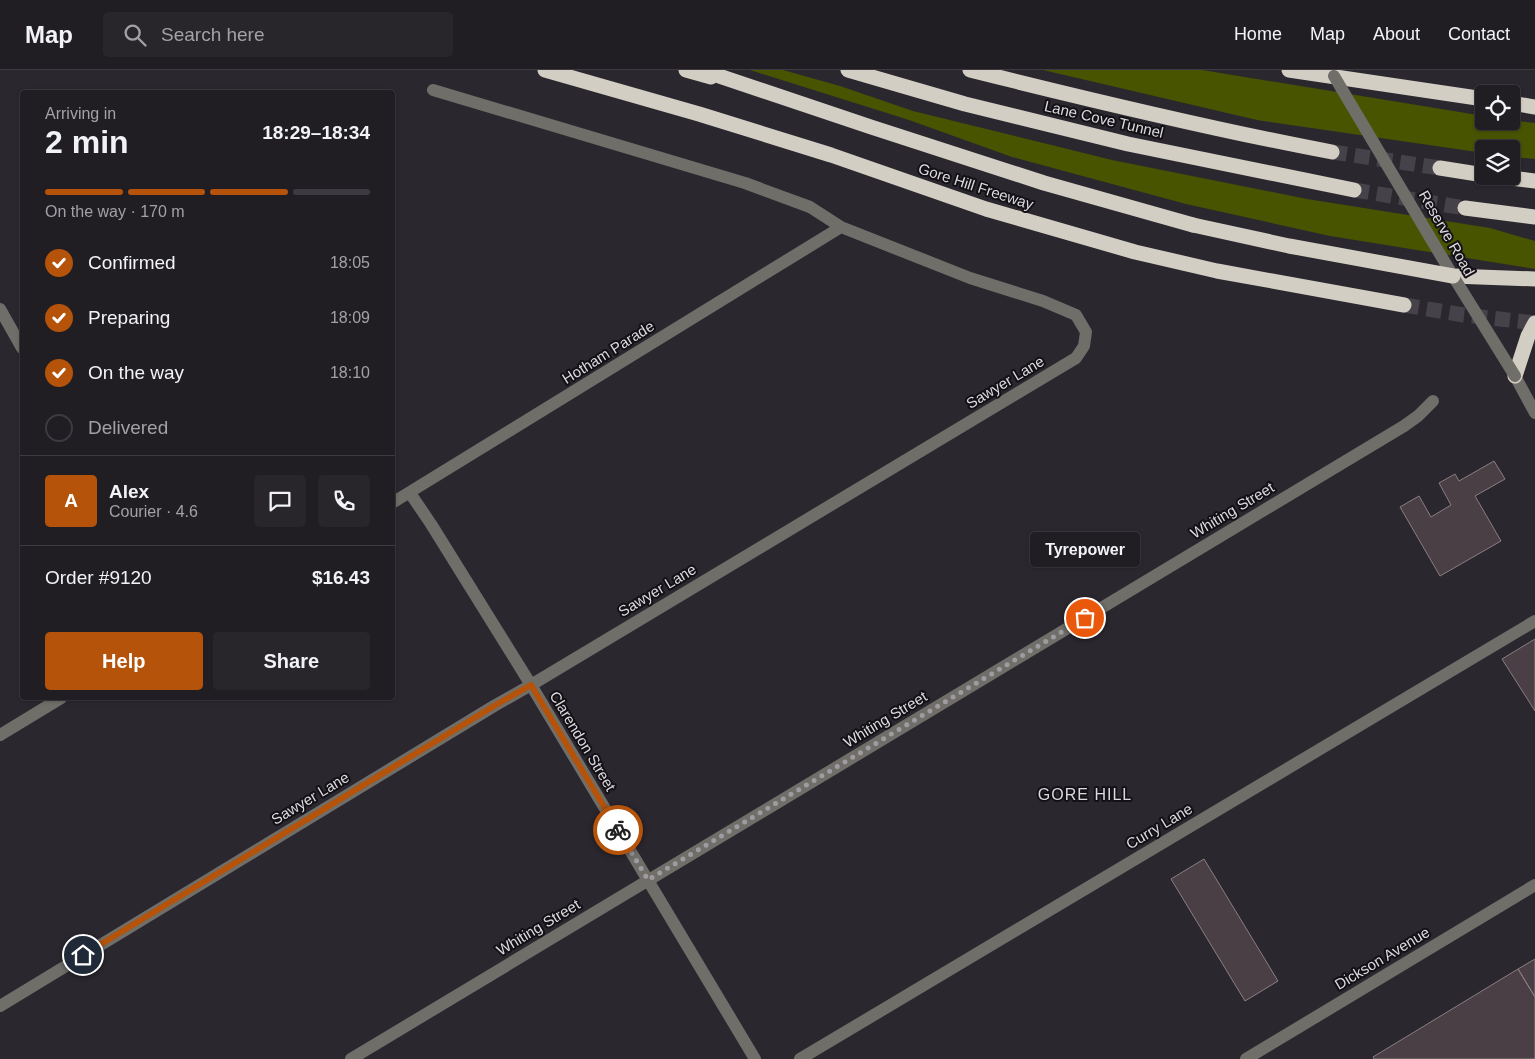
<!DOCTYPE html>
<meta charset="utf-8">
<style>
:root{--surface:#201d23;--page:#28262b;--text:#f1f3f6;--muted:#a2a2a6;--line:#3d3b41;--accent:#b45309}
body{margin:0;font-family:Arial,sans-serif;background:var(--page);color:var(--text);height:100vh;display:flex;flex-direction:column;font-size:19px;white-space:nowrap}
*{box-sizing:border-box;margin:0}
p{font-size:16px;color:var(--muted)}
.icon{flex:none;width:28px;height:28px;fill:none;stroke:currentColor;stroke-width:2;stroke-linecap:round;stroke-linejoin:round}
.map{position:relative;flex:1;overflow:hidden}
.sheet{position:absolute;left:20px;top:20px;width:375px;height:610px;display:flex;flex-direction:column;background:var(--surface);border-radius:5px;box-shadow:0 1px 4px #0004,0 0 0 1px var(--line)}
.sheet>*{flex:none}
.tools{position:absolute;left:1475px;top:15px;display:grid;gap:10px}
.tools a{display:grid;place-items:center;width:45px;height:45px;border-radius:5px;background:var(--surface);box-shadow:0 1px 4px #0004,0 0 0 1px var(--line);font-size:25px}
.pin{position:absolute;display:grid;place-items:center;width:42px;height:42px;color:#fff;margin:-21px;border:2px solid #fff;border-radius:50%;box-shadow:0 1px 5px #0007}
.courier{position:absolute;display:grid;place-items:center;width:50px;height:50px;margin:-25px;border:4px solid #b45309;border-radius:50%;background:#fff;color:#222;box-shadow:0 1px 6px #0007}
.bubble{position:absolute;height:35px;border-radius:5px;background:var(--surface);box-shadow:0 1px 4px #0004,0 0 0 1px var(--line);font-size:16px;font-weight:700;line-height:35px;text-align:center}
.overview em{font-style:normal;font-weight:700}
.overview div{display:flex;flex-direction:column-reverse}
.overview{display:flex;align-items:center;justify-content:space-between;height:85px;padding:0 25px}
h1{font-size:32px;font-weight:700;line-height:38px}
.bar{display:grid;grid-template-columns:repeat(4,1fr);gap:8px 5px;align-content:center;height:60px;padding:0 25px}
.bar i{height:6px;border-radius:4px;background:var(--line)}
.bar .current{background:var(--accent)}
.bar p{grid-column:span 4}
.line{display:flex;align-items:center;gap:12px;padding:0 25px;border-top:1px solid var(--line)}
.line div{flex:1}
.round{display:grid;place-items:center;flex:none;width:52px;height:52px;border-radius:5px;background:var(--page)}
ol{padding:0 25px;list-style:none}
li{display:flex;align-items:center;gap:15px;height:55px}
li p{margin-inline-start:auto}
li .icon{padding:5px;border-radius:50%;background:var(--accent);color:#fff;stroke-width:4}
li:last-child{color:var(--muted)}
li i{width:28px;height:28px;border:2px solid var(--line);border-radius:50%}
.primary-button{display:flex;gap:10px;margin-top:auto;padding:10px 25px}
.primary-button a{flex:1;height:58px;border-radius:5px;background:var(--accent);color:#fff;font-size:20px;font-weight:700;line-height:58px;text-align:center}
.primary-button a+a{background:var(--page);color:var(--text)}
header{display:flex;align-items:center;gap:30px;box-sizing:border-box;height:70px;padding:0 25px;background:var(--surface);border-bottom:1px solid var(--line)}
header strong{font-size:24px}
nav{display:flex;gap:28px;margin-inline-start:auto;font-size:18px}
.search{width:350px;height:45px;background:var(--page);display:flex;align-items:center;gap:12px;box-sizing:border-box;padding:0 18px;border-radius:5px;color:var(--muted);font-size:19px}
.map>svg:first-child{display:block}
.green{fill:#485400}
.building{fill:#4a3f44;stroke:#8a7e83}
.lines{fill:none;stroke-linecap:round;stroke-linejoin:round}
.highway-tunnel{stroke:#464249;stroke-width:15;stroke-dasharray:15 8;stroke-linecap:butt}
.minor{stroke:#706e69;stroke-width:12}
.highway{stroke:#d3cec3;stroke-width:15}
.minor-bridge{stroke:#706e69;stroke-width:12}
.highway-bridge{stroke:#d3cec3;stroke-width:15}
.done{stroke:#9f9ba1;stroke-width:5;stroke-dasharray:0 9}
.route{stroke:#b45309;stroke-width:6}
.labels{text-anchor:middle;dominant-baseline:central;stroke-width:4;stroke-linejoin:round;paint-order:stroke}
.street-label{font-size:15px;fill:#dddadf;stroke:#131115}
.neighbourhood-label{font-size:16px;letter-spacing:1px;fill:#dddadf;stroke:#131115}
</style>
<header>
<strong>Map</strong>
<div class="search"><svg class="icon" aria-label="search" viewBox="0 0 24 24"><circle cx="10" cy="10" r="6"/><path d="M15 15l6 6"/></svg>Search here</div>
<nav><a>Home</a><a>Map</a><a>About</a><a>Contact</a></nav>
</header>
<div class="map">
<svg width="1535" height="989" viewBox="0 0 1535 989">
<rect width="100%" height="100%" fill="#2b272f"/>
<path class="green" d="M750,0H783L840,16L913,41L1112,90L1307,129L1490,158L1535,171V199L1330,166L1186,134L1012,87L909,50Z
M1043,0H1202L1484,46V51H1511V50L1535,53V89L1511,87V79H1484V83L1257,50Z"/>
<path class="building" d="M1494,391L1505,409L1475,426L1501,471L1440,506L1400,437L1419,426L1431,447L1451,435L1439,413L1455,404L1459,411Z
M1535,569V641L1502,589Z
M1204,789L1278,911L1245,931L1171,809Z
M1535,889V927L1518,899Z
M1518,899L1535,927V989H1374L1373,987Z"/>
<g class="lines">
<path class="highway-tunnel" d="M1332,82L1440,98
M1354,120L1465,138
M1404,235L1464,245L1535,253"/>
<path class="minor" d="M0,239L22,278
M1515,306L1535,343
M410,423L431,454L531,615L755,989
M392,433L841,157
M0,665L61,628
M0,936L494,636L531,615L1076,288L1084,276L1086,262L1076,245L1043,231L970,208L841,157L810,137L745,113L433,20
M351,989L1404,356L1418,346L1433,331
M800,989L1535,551
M1246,989L1535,815"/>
<path class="highway" d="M545,0L699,44L831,85L986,139L1135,182L1217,201L1404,235
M686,0L711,7
M701,0L871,57L1044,113L1193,155
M848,0L965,34L1128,74L1354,120
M970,0C1090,30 1210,59 1332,82
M1289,0L1484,29
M1511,33L1535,37
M1440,98L1484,105
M1494,106L1535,111
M1465,138L1535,147
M1453,206L1535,209
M1515,306L1528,266L1535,253"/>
<path class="minor-bridge" d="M1334,6L1453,206L1515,306"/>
<path class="highway-bridge" d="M1193,155L1289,176L1453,206"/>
</g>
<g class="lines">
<path class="done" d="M618,760L648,810L1085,548"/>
<path class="route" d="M83,885L494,636L531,615L618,760"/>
</g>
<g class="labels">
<g class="street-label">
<text transform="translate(1104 49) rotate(13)">Lane Cove Tunnel</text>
<text transform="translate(976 116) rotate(18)">Gore Hill Freeway</text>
<text transform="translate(1447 163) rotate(60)">Reserve Road</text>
<text transform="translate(608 282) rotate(-32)">Hotham Parade</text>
<text transform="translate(1005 312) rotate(-31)">Sawyer Lane</text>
<text transform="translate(1232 440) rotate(-31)">Whiting Street</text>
<text transform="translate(657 520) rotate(-31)">Sawyer Lane</text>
<text transform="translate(885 649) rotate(-31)">Whiting Street</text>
<text transform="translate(583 671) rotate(59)">Clarendon Street</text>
<text transform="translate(310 728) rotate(-31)">Sawyer Lane</text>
<text transform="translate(1159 756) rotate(-31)">Curry Lane</text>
<text transform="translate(538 857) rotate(-31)">Whiting Street</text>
<text transform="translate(1382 888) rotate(-31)">Dickson Avenue</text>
</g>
<g class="neighbourhood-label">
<text x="1085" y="724">GORE HILL</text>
</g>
</g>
</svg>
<div class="tools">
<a><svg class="icon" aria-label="locate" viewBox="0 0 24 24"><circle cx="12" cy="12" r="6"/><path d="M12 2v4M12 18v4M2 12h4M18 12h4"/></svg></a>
<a><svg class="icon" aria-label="layers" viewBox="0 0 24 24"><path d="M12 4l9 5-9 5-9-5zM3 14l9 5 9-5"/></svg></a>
</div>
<div class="pin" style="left:1085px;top:548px;background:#ea580c"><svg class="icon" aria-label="bag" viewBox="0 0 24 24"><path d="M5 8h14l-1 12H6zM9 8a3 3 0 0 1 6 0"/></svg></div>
<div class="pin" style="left:83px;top:885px;background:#1f2937"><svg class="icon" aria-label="home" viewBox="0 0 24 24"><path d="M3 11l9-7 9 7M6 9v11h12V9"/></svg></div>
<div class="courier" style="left:618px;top:760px"><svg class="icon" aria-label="bike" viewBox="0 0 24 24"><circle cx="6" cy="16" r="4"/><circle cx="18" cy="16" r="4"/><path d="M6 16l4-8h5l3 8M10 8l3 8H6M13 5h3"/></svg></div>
<div class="bubble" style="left:1030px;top:462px;width:110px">Tyrepower</div>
<section class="sheet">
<div class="overview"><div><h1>2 min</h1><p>Arriving in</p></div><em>18:29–18:34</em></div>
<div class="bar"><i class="current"></i><i class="current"></i><i class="current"></i><i></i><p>On the way · 170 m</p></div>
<ol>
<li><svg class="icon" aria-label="check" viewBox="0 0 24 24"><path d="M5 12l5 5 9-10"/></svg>Confirmed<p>18:05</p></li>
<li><svg class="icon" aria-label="check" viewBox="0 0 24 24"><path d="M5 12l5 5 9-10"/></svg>Preparing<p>18:09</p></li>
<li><svg class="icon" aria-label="check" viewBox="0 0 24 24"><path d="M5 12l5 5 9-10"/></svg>On the way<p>18:10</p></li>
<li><i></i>Delivered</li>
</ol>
<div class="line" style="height:90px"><b class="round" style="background:var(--accent);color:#fff">A</b><div><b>Alex</b><p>Courier · 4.6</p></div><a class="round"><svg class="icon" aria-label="chat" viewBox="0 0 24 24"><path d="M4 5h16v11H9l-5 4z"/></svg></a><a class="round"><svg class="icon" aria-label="phone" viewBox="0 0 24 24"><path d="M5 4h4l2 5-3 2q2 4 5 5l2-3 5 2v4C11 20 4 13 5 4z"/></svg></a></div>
<div class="line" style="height:65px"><div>Order #9120</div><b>$16.43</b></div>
<div class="primary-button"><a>Help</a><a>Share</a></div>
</section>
</div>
